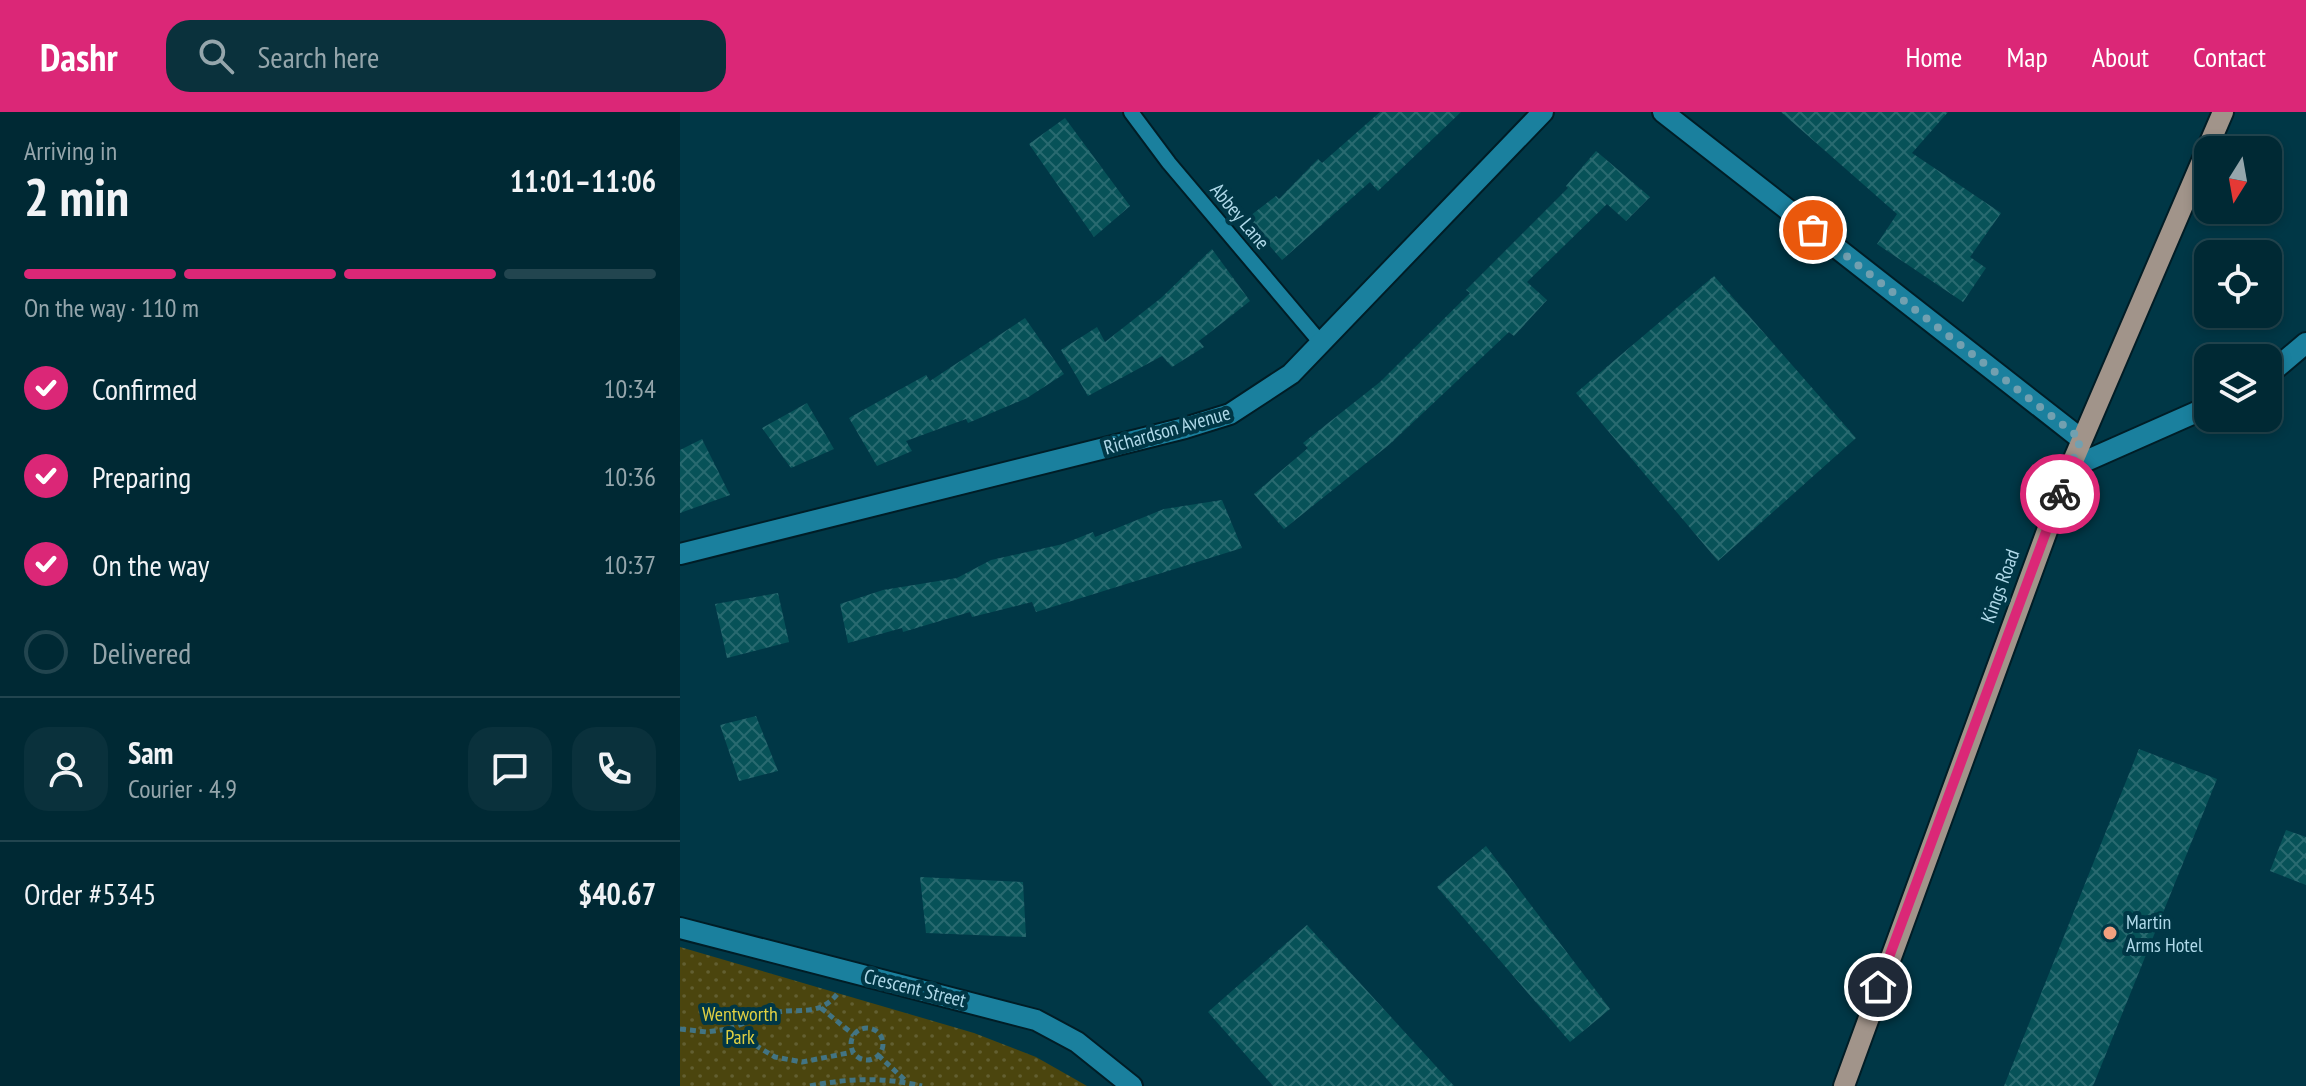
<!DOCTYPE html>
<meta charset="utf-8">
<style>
:root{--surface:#002934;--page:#0a313c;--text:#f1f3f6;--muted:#95a6ac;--line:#22454f;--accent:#db2777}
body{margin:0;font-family:"PT Sans Narrow",sans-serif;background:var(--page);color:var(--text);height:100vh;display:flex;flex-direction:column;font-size:30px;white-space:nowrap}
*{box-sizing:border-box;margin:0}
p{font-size:26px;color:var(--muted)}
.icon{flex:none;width:44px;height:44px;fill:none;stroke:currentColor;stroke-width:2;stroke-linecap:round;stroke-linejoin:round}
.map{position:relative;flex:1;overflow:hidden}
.details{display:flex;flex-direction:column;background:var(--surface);width:680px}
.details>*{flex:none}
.needle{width:52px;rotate:191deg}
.fabs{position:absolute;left:1514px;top:24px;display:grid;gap:16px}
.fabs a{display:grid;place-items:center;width:88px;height:88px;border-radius:16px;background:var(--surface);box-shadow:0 4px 12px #0003,0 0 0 2px var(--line);font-size:40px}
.pin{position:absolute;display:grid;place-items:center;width:68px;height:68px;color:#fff;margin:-34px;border:4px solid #fff;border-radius:50%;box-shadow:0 2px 8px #0007}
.courier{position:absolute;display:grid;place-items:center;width:80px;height:80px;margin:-40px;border:6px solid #db2777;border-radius:50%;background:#fff;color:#222;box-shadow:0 2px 10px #0007}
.headline em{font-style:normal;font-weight:700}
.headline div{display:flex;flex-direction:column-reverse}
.headline{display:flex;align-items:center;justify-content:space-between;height:136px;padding:0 24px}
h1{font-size:52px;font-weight:700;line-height:60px}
.bar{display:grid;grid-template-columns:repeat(4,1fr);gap:12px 8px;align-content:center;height:96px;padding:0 24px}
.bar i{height:10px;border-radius:6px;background:var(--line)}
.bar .selected{background:var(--accent)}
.bar p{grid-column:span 4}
.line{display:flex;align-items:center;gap:20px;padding:0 24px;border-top:2px solid var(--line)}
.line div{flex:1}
.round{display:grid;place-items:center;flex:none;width:84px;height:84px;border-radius:24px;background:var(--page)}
ol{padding:0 24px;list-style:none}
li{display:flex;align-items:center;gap:24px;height:88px}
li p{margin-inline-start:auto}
li .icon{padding:8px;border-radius:50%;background:var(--accent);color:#fff;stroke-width:4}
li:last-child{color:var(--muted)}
li i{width:44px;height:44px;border:4px solid var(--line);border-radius:50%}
header{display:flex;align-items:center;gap:48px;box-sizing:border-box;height:112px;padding:0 40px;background:var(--accent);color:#fff}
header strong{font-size:38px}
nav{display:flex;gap:44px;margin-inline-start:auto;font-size:28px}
.search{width:560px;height:72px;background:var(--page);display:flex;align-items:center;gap:20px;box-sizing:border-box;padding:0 28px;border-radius:24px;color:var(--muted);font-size:30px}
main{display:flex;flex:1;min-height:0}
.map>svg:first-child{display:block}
.park{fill:url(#park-dots)}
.building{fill:url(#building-cross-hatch)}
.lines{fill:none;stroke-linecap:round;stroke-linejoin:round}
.service-casing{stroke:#001d26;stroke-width:18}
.minor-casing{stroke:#001d26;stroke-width:24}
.primary-casing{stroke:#001d26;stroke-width:24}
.path{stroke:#427483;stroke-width:5;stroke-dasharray:6 4;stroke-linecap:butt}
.service{stroke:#1a809e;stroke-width:14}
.minor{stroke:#1a809e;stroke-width:20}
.primary{stroke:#a1948a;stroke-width:20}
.done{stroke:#72a0b0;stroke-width:8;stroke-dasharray:0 14.4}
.route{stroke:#db2777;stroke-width:10}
.poi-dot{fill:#f2a07f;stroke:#003746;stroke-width:3}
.labels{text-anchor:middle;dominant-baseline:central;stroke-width:8;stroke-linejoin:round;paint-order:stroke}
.street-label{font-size:20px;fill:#afd9e9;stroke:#003746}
.poi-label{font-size:20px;fill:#afd9e9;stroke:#003746;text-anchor:start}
.park-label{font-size:20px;fill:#e0d042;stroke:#003746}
</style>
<header>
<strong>Dashr</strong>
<div class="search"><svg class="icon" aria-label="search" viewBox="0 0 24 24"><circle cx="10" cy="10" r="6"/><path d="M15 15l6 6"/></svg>Search here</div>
<nav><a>Home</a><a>Map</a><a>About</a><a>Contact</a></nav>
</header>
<main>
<section class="details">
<div class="headline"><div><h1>2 min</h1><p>Arriving in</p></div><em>11:01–11:06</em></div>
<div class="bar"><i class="selected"></i><i class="selected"></i><i class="selected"></i><i></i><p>On the way · 110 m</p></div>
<ol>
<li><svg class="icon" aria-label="check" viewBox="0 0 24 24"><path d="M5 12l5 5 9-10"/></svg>Confirmed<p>10:34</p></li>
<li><svg class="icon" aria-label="check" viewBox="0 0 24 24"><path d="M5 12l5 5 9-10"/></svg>Preparing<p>10:36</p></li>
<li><svg class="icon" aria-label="check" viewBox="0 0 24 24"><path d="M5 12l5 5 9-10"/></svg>On the way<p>10:37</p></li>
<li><i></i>Delivered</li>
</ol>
<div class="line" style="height:144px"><a class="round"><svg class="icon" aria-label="person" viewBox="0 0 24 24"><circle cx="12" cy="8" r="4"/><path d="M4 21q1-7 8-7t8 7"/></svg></a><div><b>Sam</b><p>Courier · 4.9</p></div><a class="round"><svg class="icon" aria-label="chat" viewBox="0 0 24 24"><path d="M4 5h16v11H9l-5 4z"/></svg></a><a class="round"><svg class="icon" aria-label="phone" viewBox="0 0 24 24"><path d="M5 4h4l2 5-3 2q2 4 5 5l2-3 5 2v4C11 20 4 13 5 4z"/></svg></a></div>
<div class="line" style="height:104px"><div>Order #5345</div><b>$40.67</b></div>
</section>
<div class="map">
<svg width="1626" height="974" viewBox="0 0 1626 974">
<defs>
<pattern id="park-dots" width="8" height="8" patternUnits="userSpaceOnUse" patternTransform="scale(2)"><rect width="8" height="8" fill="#4b450e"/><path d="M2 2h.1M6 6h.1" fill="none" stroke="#625f31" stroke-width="1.8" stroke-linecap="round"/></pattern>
<pattern id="building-cross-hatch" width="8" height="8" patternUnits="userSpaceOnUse" patternTransform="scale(2)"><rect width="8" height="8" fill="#075258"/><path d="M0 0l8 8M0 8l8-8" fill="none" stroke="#296a70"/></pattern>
</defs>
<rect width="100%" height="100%" fill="#003746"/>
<path class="park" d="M0,835L294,921L356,945L407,974H0Z"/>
<path class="building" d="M700,0H781L698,79L690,70L602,148L566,107L596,84L599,87L638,47L642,51Z
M1101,0H1268L1232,41L1321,101L1290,145L1306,156L1283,190L1197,132L1217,102Z
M385,6L450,94L414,125L349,32Z
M916,39L970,85L946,109L927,92L847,170L867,188L834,224L829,220L710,332L604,417L574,382L628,336L623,331L700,270L790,181L786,178L888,76L886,74Z
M532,137L570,189L519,229L524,235L492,255L482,244L408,284L381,238L417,215L425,230L481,186Z
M1034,164L1176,326L1038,449L896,281Z
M345,206L384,262L347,286L288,311L286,307L226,329L232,339L197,354L169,306L246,263L250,269Z
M127,291L154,337L111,356L82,316Z
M22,327L50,383L0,401V338Z
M542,388L562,436L356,500L352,490L292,505L290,500L223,520L222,516L168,531L160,492L203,478L277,466L311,448L383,432L413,420L415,425L484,397Z
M98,481L109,530L47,546L35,492Z
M76,604L98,659L59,669L40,613Z
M1459,637L1537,667L1413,974H1324Z
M1606,718L1626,725V773L1590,759Z
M806,734L930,897L890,930L757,775Z
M240,765L343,770L346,825L246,821Z
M627,813L774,974H593L528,900Z"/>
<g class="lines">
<g class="service-casing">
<path id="service" d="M451,0L489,51L641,231"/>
</g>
<g class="minor-casing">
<path id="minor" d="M983,0L1401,327
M1588,263L1626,231
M1390,356L1528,295
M0,442L505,316L550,302L611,262L863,0
M0,816L356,908L397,930L452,974"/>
</g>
<g class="primary-casing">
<path id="primary" d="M1164,974L1390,356L1543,0"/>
</g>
<path class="path" d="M141,896L174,923
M171 932a16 16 0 1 1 32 0a16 16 0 1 1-32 0Z
M0,917L27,920L48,917L95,945L122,950L173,940
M49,917C63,912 78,904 92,901C118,895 139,906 158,881
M198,943L227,970
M130,974C169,966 203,965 242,974"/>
<use href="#service" class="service"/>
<use href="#minor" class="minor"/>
<use href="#primary" class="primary"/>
</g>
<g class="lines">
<path class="done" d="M1133,118L1401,327L1380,382"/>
<path class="route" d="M1198,875L1380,382"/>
</g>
<circle class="poi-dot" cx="1430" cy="821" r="8"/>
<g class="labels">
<g class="street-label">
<text transform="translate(560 104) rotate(50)">Abbey Lane</text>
<text transform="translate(487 318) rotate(-16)">Richardson Avenue</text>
<text transform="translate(1320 474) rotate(-70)">Kings Road</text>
<text transform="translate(235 876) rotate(14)">Crescent Street</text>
</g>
<g class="poi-label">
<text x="1446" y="810">Martin<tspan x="1446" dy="23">Arms Hotel</tspan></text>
</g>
<g class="park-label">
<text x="60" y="902">Wentworth<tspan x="60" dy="23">Park</tspan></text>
</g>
</g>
</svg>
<div class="fabs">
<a><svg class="needle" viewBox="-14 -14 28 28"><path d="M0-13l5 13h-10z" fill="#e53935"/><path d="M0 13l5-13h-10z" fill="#95a6ac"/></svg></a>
<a><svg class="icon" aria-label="locate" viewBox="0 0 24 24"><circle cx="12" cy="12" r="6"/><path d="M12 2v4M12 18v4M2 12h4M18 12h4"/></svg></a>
<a><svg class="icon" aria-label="layers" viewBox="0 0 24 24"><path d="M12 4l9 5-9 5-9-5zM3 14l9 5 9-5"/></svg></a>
</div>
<div class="pin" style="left:1133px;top:118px;background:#ea580c"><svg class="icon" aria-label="bag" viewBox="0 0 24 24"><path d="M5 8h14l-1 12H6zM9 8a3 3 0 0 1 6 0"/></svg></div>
<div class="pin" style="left:1198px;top:875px;background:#1f2937"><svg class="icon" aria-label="home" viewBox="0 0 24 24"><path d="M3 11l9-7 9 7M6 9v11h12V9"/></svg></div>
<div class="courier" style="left:1380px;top:382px"><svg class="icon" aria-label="bike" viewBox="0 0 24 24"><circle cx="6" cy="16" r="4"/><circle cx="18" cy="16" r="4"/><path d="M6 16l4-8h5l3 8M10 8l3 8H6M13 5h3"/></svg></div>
</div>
</main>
